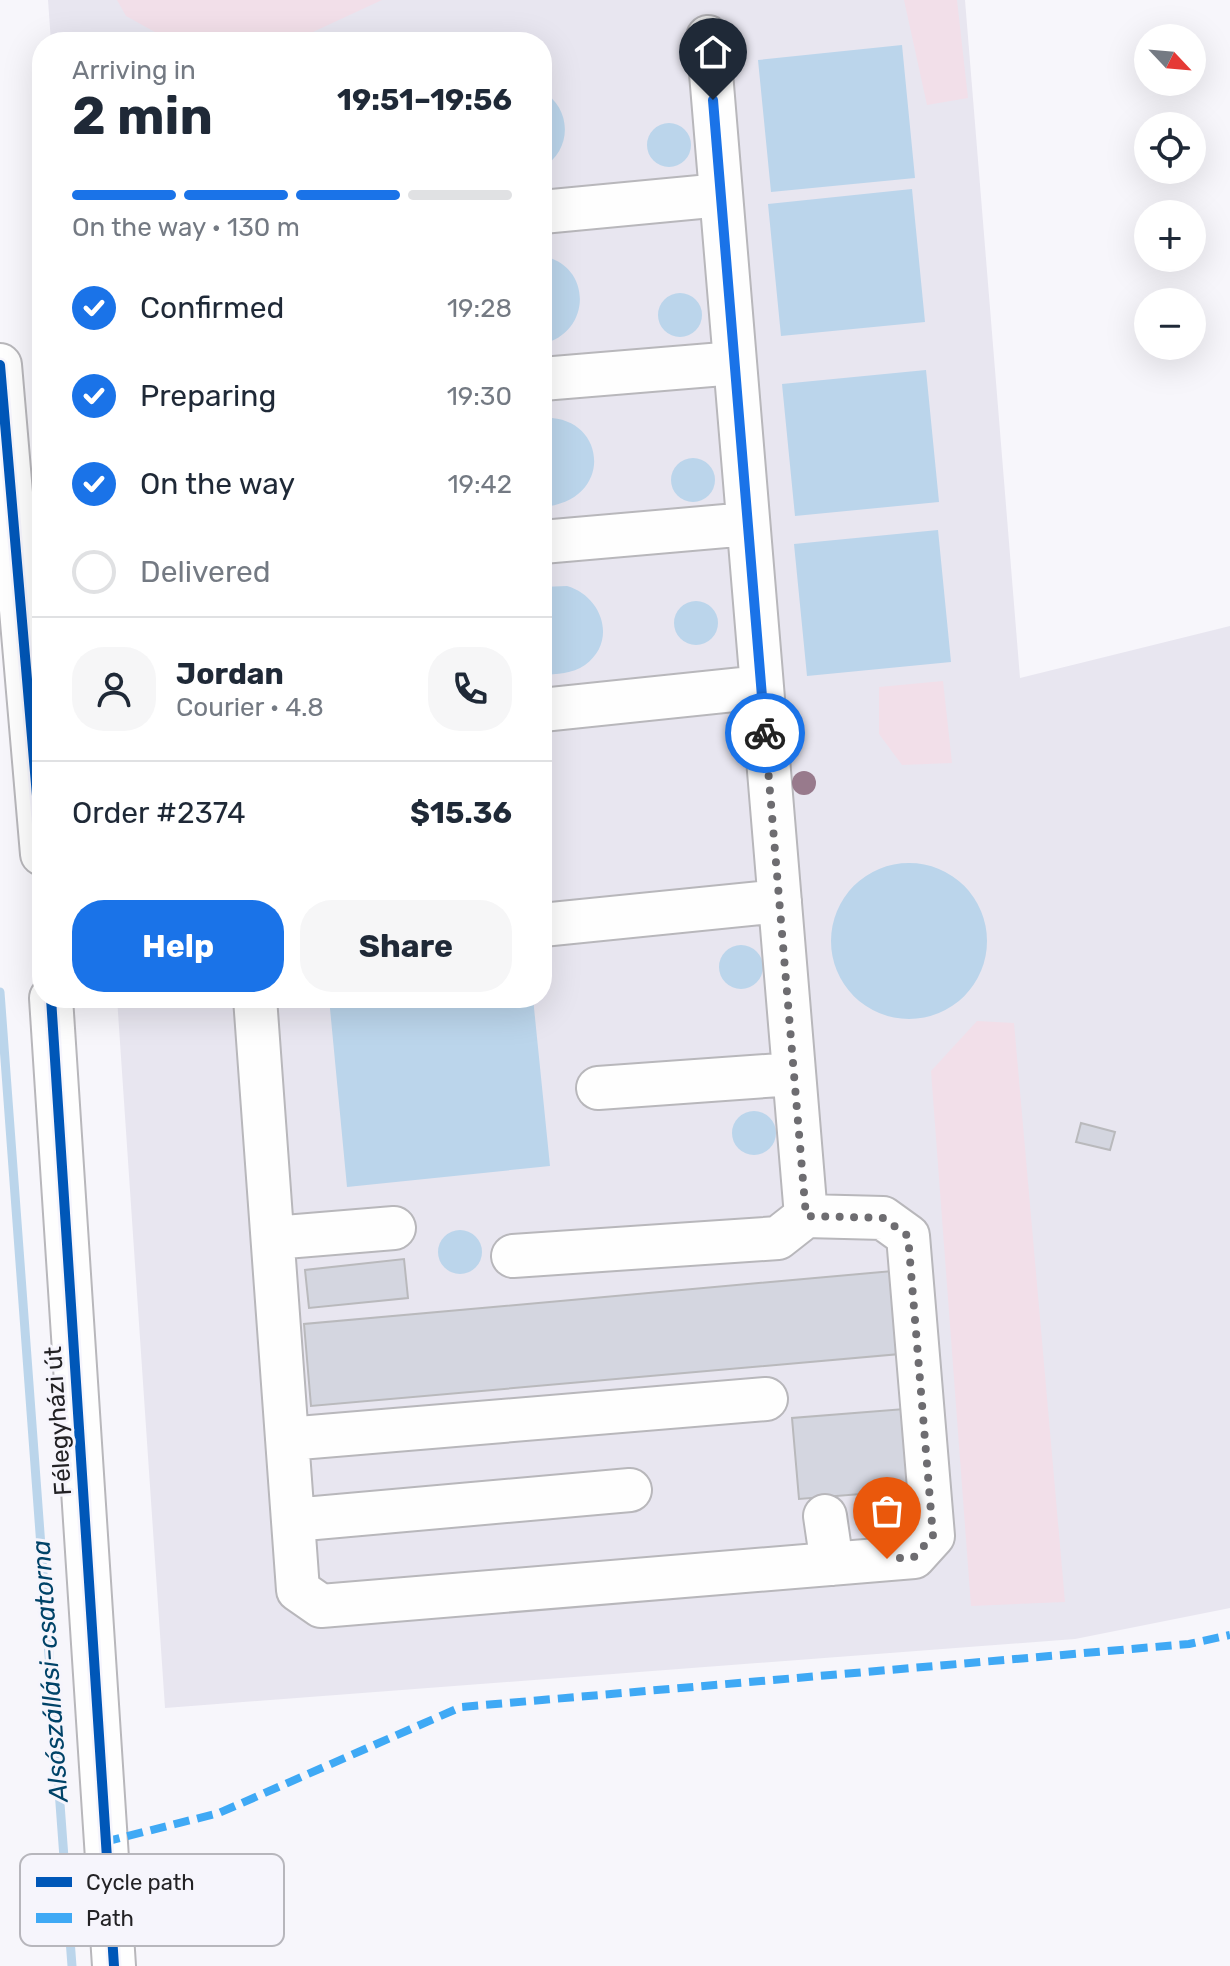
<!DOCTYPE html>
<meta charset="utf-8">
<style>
:root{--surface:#fff;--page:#f6f6f7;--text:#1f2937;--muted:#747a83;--line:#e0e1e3;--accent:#1a73e8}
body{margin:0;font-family:Rubik,sans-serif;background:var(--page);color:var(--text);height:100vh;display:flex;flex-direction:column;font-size:30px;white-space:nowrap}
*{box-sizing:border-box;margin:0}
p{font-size:26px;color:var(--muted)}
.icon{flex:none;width:44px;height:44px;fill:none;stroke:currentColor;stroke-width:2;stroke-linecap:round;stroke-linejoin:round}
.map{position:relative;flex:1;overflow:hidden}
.drawer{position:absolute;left:32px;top:32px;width:520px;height:976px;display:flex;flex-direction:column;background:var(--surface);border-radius:32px;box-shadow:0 8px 32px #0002}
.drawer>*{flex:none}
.needle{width:52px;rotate:116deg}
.fabs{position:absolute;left:1134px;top:24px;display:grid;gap:16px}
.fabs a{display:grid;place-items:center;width:72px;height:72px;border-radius:50%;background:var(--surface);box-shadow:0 8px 32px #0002;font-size:40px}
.pin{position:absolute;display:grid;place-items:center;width:68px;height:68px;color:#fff;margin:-82px -34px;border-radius:50% 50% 50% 0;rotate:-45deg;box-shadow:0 0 8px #0007}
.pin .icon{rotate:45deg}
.courier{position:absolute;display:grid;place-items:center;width:80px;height:80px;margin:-40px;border:6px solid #1a73e8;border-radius:50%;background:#fff;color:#222;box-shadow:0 2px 10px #0007}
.overview em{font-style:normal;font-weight:700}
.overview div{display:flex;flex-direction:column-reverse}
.overview{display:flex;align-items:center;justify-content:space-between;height:136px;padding:0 40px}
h1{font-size:52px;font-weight:700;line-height:60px}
.bar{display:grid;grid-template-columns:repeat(4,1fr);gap:12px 8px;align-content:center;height:96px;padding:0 40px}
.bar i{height:10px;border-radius:6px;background:var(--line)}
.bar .active{background:var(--accent)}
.bar p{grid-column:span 4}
.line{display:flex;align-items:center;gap:20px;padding:0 40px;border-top:2px solid var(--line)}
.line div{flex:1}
.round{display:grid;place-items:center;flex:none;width:84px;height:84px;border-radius:32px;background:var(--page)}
ol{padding:0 40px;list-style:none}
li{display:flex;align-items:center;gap:24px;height:88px}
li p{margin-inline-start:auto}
li .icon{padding:8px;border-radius:50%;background:var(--accent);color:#fff;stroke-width:4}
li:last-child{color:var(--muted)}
li i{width:44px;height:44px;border:4px solid var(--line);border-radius:50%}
.primary-button{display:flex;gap:16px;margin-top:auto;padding:16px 40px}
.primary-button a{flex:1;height:92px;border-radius:32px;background:var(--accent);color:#fff;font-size:32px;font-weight:700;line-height:92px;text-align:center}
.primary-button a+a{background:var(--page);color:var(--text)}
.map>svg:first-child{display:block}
.built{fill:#e8e6f0}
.green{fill:#f2dfe9}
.water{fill:#bbd5eb}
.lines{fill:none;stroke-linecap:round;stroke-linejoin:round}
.stream{stroke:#bbd5eb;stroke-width:9}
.building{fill:#d4d6e0;stroke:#b9b9bc;stroke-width:2}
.minor-casing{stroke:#b8b7bb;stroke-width:46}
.minor{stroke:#fefefe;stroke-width:42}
.quiet{stroke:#3fa9f5;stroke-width:8;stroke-dasharray:16 8;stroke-linecap:butt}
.cycleway-casing{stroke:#f6f5fc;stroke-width:15}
.cycleway{stroke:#0057b8;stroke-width:10}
.tree{fill:#987a8c}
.done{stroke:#6d6c70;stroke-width:8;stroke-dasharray:0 14.4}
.route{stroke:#1a73e8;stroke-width:10}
.labels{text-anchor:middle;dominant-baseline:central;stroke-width:6;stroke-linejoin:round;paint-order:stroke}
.street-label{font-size:24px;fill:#232225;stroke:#f6f5fc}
.water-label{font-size:26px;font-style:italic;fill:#004368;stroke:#f6f5fc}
.key{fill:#f6f5fc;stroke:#b7b6bc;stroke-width:2}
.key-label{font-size:22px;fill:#232225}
</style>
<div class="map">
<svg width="1230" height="1966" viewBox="0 0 1230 1966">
<rect width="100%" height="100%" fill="#f7f6fb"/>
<path class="built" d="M48,0H965L1020,678L1230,626V1608L1075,1639L165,1708L117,998H542V42H51Z"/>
<path class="green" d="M117,0H393H382L300,38L271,42H173L126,16Z
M904,0H957L968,98L927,105Z
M943,681L952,763L902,765L879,734V687Z
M977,1021L1014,1023L1065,1602L971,1606L931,1071Z"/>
<path class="water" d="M902,45L915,178L771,192L758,60Z
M542,91C572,108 573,150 542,168Z
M647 145a22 22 0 1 1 44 0a22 22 0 1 1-44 0Z
M912,189L925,322L781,336L768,204Z
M542,256C593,265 592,333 542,344Z
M658 315a22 22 0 1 1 44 0a22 22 0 1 1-44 0Z
M926,370L939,502L795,516L782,384Z
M542,418C607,414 616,501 542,507Z
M671 480a22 22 0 1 1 44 0a22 22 0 1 1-44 0Z
M938,530L951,662L807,676L794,544Z
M567,586C602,596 618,641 585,665C572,674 557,674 542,675V587Z
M674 623a22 22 0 1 1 44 0a22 22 0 1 1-44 0Z
M831 941a78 78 0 1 1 156 0a78 78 0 1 1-156 0Z
M719 967a22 22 0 1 1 44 0a22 22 0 1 1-44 0Z
M329,998H533L550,1166L347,1187Z
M732 1133a22 22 0 1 1 44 0a22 22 0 1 1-44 0Z
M438 1252a22 22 0 1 1 44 0a22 22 0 1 1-44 0Z"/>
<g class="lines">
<path class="stream" d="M0,992L72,1966"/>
</g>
<path class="building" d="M548,768L550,799L542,800V769Z
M1081,1123L1115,1132L1110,1150L1076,1142Z
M404,1259L408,1298L309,1308L305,1270Z
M904,1270L911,1353L311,1406L304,1324Z
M917,1408L923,1489L799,1499L792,1418Z"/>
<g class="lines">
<g class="minor-casing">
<path id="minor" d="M542,212L721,195
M0,365L42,854
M542,379L735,363
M542,542L748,524
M542,710L762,687
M542,925L780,901
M51,998L114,1966
M255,998L298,1590L321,1606L914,1557L933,1536L908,1236L883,1218L806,1216L708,37
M598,1088L794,1074
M273,1238L394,1228
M513,1256L778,1238L806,1216
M287,1439L766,1399
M825,1516L832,1564
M293,1520L630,1490"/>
</g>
<use href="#minor" class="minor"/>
<path class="quiet" d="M104,1842L219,1813L461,1707L1189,1644L1230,1635"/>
<g class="cycleway-casing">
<path id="cycleway" d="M0,365L42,854
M51,998L114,1966"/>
</g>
<use href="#cycleway" class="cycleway"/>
</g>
<circle class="tree" cx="804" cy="783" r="12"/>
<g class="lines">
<path class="done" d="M765,733L806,1216L883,1218L908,1236L933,1536L914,1557L887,1559"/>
<path class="route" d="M713,100L765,733"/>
</g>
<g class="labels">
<g class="street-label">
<text transform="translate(58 1421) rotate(-94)">Félegyházi út</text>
</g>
<g class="water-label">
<text transform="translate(50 1671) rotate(-94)">Alsószállási-csatorna</text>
</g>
</g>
<rect x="20" y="1854" width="264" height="92" rx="12" class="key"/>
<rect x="36" y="1877" width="36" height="10" fill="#0057b8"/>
<rect x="36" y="1913" width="36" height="10" fill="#3fa9f5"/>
<g class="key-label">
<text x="86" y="1890">Cycle path</text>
<text x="86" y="1926">Path</text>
</g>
</svg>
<div class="fabs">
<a><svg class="needle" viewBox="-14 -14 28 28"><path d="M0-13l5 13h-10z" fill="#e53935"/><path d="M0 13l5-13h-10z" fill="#747a83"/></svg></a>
<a><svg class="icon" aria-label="locate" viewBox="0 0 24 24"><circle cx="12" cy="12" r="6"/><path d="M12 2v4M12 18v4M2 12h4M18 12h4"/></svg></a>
<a>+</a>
<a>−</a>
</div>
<div class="pin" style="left:887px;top:1559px;background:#ea580c"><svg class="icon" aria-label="bag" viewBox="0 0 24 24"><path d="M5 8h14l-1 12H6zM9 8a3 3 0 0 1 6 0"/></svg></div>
<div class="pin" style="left:713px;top:100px;background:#1f2937"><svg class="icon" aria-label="home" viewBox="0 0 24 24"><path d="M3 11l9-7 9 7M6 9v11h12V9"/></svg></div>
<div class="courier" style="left:765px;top:733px"><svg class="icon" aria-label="bike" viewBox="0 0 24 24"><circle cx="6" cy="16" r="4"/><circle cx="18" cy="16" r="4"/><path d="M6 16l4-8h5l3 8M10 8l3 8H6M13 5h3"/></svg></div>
<section class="drawer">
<div class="overview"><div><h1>2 min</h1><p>Arriving in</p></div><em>19:51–19:56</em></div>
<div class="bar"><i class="active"></i><i class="active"></i><i class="active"></i><i></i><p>On the way · 130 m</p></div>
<ol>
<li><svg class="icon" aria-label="check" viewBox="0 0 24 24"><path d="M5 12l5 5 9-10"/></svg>Confirmed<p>19:28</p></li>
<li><svg class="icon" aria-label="check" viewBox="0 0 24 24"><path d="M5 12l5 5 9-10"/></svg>Preparing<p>19:30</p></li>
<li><svg class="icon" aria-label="check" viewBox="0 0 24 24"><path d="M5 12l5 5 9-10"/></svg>On the way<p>19:42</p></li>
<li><i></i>Delivered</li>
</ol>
<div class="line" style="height:144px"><a class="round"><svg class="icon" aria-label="person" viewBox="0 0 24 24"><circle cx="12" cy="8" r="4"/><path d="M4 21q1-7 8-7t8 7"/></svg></a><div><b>Jordan</b><p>Courier · 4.8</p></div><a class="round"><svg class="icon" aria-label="phone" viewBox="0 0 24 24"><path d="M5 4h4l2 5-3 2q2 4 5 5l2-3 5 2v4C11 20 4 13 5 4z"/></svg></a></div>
<div class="line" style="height:104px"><div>Order #2374</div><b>$15.36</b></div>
<div class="primary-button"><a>Help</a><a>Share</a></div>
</section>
</div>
